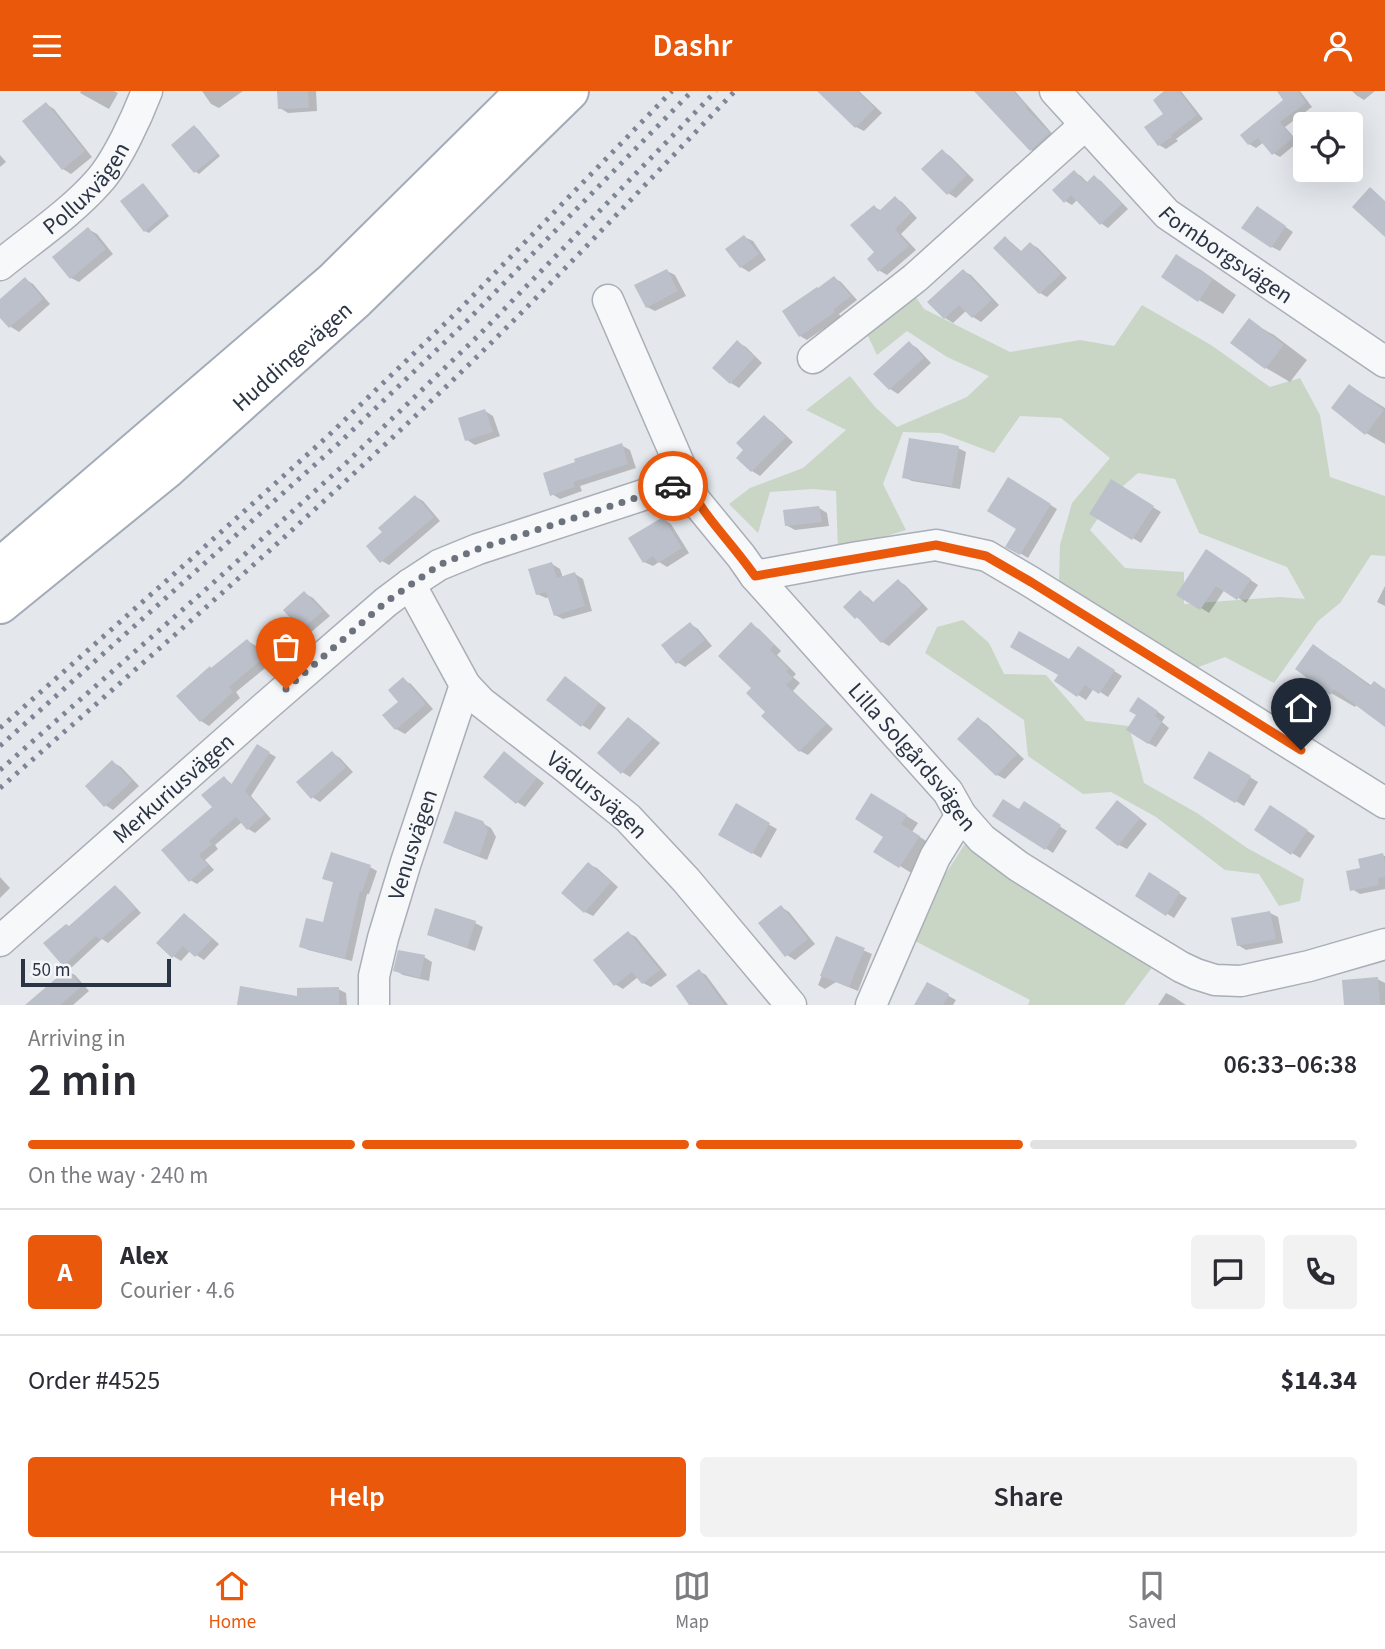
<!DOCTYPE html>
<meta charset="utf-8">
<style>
:root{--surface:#fff;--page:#f2f2f3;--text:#2b2b33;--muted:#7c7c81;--line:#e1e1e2;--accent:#ea580c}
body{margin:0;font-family:"Source Sans 3",sans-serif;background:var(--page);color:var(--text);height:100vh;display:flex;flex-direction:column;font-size:26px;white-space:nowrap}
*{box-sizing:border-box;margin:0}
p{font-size:23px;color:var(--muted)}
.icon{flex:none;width:38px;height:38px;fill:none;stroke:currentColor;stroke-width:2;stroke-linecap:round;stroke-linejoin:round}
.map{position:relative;height:914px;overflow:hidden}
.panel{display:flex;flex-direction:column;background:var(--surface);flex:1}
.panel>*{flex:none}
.fabs{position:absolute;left:1293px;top:21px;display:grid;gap:14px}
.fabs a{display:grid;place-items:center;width:70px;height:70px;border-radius:7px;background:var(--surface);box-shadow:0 7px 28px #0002;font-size:35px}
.scale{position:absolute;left:21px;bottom:18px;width:150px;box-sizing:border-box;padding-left:7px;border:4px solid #2b3445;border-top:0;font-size:19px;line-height:24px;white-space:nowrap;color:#2b3445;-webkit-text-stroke:5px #f4f6f9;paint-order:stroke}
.pin{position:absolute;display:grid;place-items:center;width:60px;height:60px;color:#fff;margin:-72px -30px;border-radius:50% 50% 50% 0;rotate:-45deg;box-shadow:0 0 7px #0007}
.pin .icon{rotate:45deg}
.courier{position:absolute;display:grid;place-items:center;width:70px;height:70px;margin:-35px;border:5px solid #ea580c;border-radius:50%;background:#fff;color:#222;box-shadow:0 2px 9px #0007}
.overview em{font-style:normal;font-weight:600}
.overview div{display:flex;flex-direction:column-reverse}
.overview{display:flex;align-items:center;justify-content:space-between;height:119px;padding:0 28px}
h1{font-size:46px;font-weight:600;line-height:52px}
.bar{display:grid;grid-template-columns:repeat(4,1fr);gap:10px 7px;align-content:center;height:84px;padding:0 28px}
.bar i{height:9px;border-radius:5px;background:var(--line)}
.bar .selected{background:var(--accent)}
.bar p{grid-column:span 4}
.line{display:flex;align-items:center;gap:18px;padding:0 28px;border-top:2px solid var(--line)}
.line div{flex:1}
.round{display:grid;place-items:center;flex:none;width:74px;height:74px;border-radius:7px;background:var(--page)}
.button{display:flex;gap:14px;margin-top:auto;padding:14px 28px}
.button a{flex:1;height:80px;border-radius:7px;background:var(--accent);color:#fff;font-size:28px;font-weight:600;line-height:80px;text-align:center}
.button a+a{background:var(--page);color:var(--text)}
header{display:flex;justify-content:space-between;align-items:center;height:91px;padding:0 28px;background:var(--accent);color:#fff;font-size:32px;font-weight:600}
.tabs{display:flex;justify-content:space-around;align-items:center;height:98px;border-top:2px solid var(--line);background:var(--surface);font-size:19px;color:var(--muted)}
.tabs a{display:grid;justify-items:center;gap:4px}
.tabs .selected{color:var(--accent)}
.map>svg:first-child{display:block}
.green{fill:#c9d6c5;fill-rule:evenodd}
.shadow{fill:#0003}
.building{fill:#bbc0ca}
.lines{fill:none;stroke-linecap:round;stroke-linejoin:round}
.minor-casing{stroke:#a9aeb7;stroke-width:33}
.major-casing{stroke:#a3abb8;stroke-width:42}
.minor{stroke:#f7f8fa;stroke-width:30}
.major{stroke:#fff;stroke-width:38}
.rail{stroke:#7d8696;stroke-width:5;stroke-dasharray:3.5 7;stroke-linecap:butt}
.done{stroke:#6c737f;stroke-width:7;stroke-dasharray:0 12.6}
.route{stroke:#ea580c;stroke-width:9}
.labels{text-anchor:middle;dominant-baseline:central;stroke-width:6;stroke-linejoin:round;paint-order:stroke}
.street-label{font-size:23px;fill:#2b3445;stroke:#f4f6f9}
</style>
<header><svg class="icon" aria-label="menu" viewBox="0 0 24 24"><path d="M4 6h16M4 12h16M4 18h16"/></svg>Dashr<svg class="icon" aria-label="person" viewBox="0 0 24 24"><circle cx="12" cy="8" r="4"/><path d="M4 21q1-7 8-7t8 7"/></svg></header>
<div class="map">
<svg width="1385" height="914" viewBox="0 0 1385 914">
<rect width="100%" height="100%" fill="#e4e7ec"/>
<path class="green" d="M915,205L924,218L1010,261L1080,249L1114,255L1142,214L1211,254L1270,296L1300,287L1320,324L1330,386L1385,405V465L1371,464L1340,512L1318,530L1274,592L1225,566L1188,580L1059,492L1060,454L1072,412L1110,367L1061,327L1020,325L994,362L941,342L903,341L883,393L906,439L838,460L836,400L813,398L770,401L758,442L729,413L750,397L803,377L846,339L806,319L850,285L875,316L897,336L967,306L989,285L947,266L907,240L877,264L867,243ZM1138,382L1175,388L1199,442L1287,476L1305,508L1280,506L1184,513V481L1125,477L1090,439L1115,402Z
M963,529L989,552L1004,583L1046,584L1086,630L1129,635L1144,692L1197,722L1247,757L1304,788L1300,810L1279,815L1259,783L1225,779L1156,726L1111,701L1083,703L1028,665L1024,629L925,562L937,536Z
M970,745L1156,871L1124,914H1028L1030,909L915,850L930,807Z"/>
<path class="shadow" d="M81,0H114L118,2L109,18L80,2Z
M202,0H243L219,17L211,13Z
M279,0H316L317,20L288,22L280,17Z
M832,0H859L882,22L864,40L856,36Z
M983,0H1015L1056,47L1038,63L1031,59Z
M1167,0H1181L1203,28L1176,48L1178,50L1166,58L1159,54L1166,23Z
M1285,0H1300L1312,16L1285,36L1298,51L1280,66L1273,62L1264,51L1256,57L1249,53L1285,9Z
M1352,0H1375L1364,9L1356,4Z
M46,13L54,18L92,66L71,83L63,78Z
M195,36L198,38L220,65L199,83L196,81Z
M942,60L950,65L974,89L956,107L948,102Z
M0,64L6,71L0,76Z
M1074,81L1081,85L1088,92L1094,86L1101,90L1128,118L1108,137L1102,133L1078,108L1072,114L1065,110Z
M143,94L146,96L169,125L149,142L145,140Z
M895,107L902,111L917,127L901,143L916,159L887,184L880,180L877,162L874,116L882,120Z
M1265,122L1293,141L1280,160L1272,156Z
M88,138L97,143L113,163L79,191L71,187Z
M744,146L753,150L766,169L749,181L741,176Z
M1005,147L1012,152L1022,161L1031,153L1038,157L1067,187L1047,206L1040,202Z
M1177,165L1201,179L1236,204L1223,223L1199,209Z
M667,180L675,184L686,205L655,220L647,216Z
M963,180L971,184L999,214L981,231L973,226L967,219L953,232L945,227Z
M834,187L841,191L857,209L839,223L841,226L807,249L800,245Z
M25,188L33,193L50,213L19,241L11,236L0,224V210Z
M1249,230L1274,244L1307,269L1290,291L1266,277Z
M737,251L746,256L762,272L739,297L731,292Z
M909,252L917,257L931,272L898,303L890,298Z
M1350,295L1385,317V353L1366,342Z
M485,320L493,325L500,345L475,354L467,349Z
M764,326L772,331L793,351L760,385L752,380Z
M621,354L630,359L636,377L580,395L582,400L560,408L552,403Z
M958,357L966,361L960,398L912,390L904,386Z
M1008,388L1057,418L1028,467L1008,455L1018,438Z
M1111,391L1161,421L1141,452L1092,422Z
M416,406L423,410L440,430L389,474L382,470Z
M819,417L827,422L829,435L795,439L786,434Z
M663,428L671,433L689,462L667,476L659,471L653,475L644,471Z
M1215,465L1258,494L1246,512L1225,498L1209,522L1179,503Z
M552,473L560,478L563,487L575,483L583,488L592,520L563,528L555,524L550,506L546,507L537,503Z
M898,490L905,494L928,518L889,555L882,551L864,531L856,526L861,502L868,506L874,512Z
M1385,495V515L1377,511Z
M304,502L313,507L330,525L310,542L302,537Z
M690,533L698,538L712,555L685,576L677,571Z
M751,534L759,538L781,560L777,564L796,583L793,586L800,592L793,600L833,638L808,664L800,660L768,621L754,597Z
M248,550L256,555L270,573L236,601L240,607L209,635L201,630L179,605Z
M1313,556L1337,570L1372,595L1385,598V634L1357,613L1355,616L1331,602Z
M1086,562L1122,585L1108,606L1094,597L1086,609L1056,590L1069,570Z
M403,589L411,593L433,618L405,643L396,638L385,625L401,611Z
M574,592L606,617L590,639L582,634Z
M1147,613L1165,626L1162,631L1169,637L1156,656L1148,652L1138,624Z
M628,628L637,633L660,652L630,686L622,681Z
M979,628L987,633L1024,668L1005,688L997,684Z
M257,655L276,666L251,705L271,728L255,742L248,738L242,731L215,754L218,758L205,769L214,779L197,793L190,789L224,687L233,694Z
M332,662L340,667L353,681L320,711L312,706Z
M505,662L544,692L525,716L517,711Z
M1210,662L1258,691L1244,715L1195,686Z
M112,671L121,676L139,695L113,719L105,714Z
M884,711L918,732L912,741L931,753L913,783L876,760L885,745Z
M737,715L777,738L761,767L720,743Z
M1126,716L1147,733L1127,758L1119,754Z
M1032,717L1067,740L1053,762L994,724Z
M1279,721L1315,745L1300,767L1292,762Z
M482,732L491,737L496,746L487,769L453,756L445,751Z
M1382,764L1385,765V798L1360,803L1352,798L1362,778Z
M588,773L597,777L618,796L593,825L585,821L563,802Z
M370,776L377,780L369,803H367L352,870L308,859L301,855L324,833L335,792L324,787Z
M1150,784L1187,807L1174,827L1137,804Z
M0,786L10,797L0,807Z
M115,796L121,800L141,822L108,852L102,848L71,877L64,873L70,837Z
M781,816L789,821L815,853L795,869L787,864Z
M1270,822L1278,826L1283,852L1246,859L1238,854Z
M184,824L192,829L219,853L204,869L190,860L181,870L173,865Z
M475,832L483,836L475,860L437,847L429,843Z
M628,842L636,846L667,884L651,896L643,892L638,886L623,898L615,893Z
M837,848L872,863L858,900L836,891L825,898L818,894Z
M424,866L432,871L429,890L403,884L395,879Z
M67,880L75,884L89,900L73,914H33Z
M699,880L706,884L728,914H691Z
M1377,888L1385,892V914H1346Z
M927,893L956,909L953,914H916Z
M338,898L346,902L347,914H239L299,908Z
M1166,902L1174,906L1186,914H1158Z"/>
<path class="building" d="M277,0H308L309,17L278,18Z
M817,0H857L875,17L855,37Z
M974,0H1013L1027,15L1026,17L1050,42L1030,60Z
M1164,0H1179L1197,24L1171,44L1172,46L1158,55L1144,36L1163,23L1153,9Z
M1277,0H1298L1306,12L1280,31L1293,47L1272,64L1258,47L1248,54L1240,44L1283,9Z
M46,11L85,60L62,79L22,30Z
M194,34L218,63L194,82L171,54Z
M942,58L967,84L947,104L921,78Z
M1074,79L1086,92L1094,84L1122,113L1100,134L1071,104L1064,112L1052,99Z
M143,92L167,122L144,141L120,110Z
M1370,96L1385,110V146L1352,116Z
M895,105L911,122L895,138L909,155L878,181L867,168L874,161L850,134L874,114L879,120Z
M1257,115L1286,135L1271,157L1241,137Z
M88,136L106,158L70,188L52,166Z
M744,144L759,163L740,177L725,158Z
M1005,145L1020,161L1030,151L1061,183L1039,203L993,157Z
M1176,163L1213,188L1198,211L1161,186Z
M667,178L678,200L646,217L634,194Z
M963,178L992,209L972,227L959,214L944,228L927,211Z
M834,185L851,205L833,219L835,221L799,246L782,220L817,196L818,197Z
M25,186L43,208L9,237L0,227V208Z
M1249,227L1284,254L1265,278L1230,252Z
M737,249L755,266L730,293L712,277Z
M909,250L924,267L889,299L873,283Z
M1349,293L1384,319L1365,344L1331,317Z
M485,318L493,341L465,350L458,327Z
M764,324L786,346L751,381L736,367L743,359L736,352Z
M909,347L959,355L952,395L902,387Z
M622,352L628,373L573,391L575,396L550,405L543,382L575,371L574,368Z
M1008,386L1051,413L1020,464L1005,456L1016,438L987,420Z
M1111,388L1154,415L1132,449L1089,423Z
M415,404L434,426L380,472L366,455L382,441L378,437Z
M819,415L822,431L785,435L783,419Z
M663,426L682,457L658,472L653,465L643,472L628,447Z
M1206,458L1251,488L1237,509L1216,495L1200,519L1176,504Z
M552,471L557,487L575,481L585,515L554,525L546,501L536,504L528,478Z
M898,488L922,514L881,552L857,526L855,528L843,516L860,499L872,512Z
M304,500L323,520L301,539L283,519Z
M690,531L705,549L676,573L661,554Z
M751,531L774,554L770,559L789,578L786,580L793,587L786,594L826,633L799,661L761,625L765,621L746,602L751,597L718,565Z
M1019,540L1069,568L1078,555L1115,579L1099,603L1085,594L1077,606L1054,590L1058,584L1010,556Z
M247,548L263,567L229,596L233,601L200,631L176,605L210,575L211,577Z
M1313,553L1370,595L1374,590L1385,598V636L1334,598L1330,604L1295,578Z
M565,585L599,612L581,636L546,609Z
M403,586L426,613L395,639L382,624L398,611L388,599Z
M1138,606L1158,620L1155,625L1162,631L1148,653L1126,639L1136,624L1129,620Z
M628,626L653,647L621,683L597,662Z
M978,626L1017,663L996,685L957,648Z
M257,653L270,661L245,700L265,723L247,739L236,726L209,750L212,753L199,764L208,774L189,791L161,759L212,716L201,704L224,685L231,694Z
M332,660L346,676L311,708L296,691Z
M504,660L537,687L516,713L483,686Z
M1209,660L1251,685L1235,712L1193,687Z
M112,669L132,690L104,716L85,695Z
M871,702L907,724L901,733L920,745L899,777L873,761L883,746L855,728Z
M1003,708L1019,718L1024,710L1061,734L1045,759L992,725Z
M1117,709L1140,727L1118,755L1095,737Z
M736,712L770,732L752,763L718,744Z
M1270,714L1308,739L1291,764L1254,739Z
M455,720L483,730L488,740L479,765L443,752Z
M331,761L371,774L362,801L360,800L345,868L299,856L306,827L323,831L333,791L322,788Z
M1383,762L1385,772V786L1378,787L1379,794L1350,800L1346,780L1360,777L1358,768Z
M588,771L611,791L584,822L561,802Z
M1149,781L1180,801L1166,825L1135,805Z
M115,794L136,817L100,849L96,845L63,875L43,852L66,833L69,835Z
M781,814L808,848L785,866L758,832Z
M435,817L476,830L467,857L427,844Z
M1270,820L1276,848L1237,855L1231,827Z
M184,822L212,848L195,866L183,855L172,867L156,852Z
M628,840L660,879L642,893L632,881L614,895L593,869Z
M836,845L865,857L849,896L820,885Z
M398,859L425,864L420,887L393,880Z
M67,878L82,895L60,914H25Z
M699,878L725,914H689L676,895Z
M1378,886L1380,914H1344L1342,889Z
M927,891L949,903L943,914H914Z
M240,895L297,905V897L339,896V914H237Z"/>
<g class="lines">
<g class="minor-casing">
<g id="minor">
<path id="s1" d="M1055,0L1167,123L1385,271"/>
<path id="s2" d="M0,174C32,148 72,121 99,90C117,70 137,26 147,0"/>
<path id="s3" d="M608,209L695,409L741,465L755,485L948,701L961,724L982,748L1018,775L1125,842L1181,876L1196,883L1215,889L1241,890L1309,875L1385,853"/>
<path d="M813,267L915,187L1085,34"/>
<path d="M755,485L858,466L936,454L987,465L1031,491L1385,712"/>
<path id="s4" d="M410,493L465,594L481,611L565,676L628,727L686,789L791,914"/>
<path id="s5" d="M0,850L266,615L386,511L410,493L439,474L478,458L686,390"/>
<path id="s6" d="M374,914V885L383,847L406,771L465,594"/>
<path d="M871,914L935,766L961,724"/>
</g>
</g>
<g class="major-casing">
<g id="major">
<path d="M0,477L333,191L526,0"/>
<path id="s7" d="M0,513L165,379L356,208L569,0"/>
</g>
</g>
<use href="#minor" class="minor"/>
<use href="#major" class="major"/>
<path class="rail" d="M0,637L191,468L328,345L458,220L672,0
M0,655L337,354L467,230L692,0
M0,679L213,492L346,372L480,243L716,0
M0,697C166,552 332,408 489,254C573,171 653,85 735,0"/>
</g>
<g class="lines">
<path class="done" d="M286,598L386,511L439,474L478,458L673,395"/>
<path class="route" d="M673,395L686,390C703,425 733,453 755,485L936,454L986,465L1031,491L1301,659"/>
</g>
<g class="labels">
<g class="street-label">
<text stroke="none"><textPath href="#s2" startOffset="116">Polluxvägen</textPath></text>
<text stroke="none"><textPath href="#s1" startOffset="238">Fornborgsvägen</textPath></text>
<text stroke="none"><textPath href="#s7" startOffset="383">Huddingevägen</textPath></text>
<text stroke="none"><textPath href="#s3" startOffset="555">Lilla Solgårdsvägen</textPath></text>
<text stroke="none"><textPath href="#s5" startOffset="231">Merkuriusvägen</textPath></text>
<text stroke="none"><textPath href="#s4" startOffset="287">Vädursvägen</textPath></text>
<text stroke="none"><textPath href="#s6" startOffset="166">Venusvägen</textPath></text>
</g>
</g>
</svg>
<div class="fabs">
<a><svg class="icon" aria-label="locate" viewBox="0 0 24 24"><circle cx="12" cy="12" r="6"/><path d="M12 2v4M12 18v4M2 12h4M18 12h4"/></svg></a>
</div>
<div class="scale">50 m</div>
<div class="pin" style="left:286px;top:598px;background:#ea580c"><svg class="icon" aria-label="bag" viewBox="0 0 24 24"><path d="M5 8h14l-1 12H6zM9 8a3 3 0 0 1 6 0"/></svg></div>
<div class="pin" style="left:1301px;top:659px;background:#1f2937"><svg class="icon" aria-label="home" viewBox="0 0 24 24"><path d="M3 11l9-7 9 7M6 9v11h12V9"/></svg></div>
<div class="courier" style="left:673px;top:395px"><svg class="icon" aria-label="car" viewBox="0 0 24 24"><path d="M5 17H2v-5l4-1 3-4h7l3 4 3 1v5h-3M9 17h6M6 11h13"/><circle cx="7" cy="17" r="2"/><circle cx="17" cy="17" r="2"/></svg></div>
</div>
<section class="panel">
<div class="overview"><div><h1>2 min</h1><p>Arriving in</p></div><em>06:33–06:38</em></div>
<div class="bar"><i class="selected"></i><i class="selected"></i><i class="selected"></i><i></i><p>On the way · 240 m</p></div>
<div class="line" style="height:126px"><b class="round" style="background:var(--accent);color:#fff">A</b><div><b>Alex</b><p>Courier · 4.6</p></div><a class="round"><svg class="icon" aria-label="chat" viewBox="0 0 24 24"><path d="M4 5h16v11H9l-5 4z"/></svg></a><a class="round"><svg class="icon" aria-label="phone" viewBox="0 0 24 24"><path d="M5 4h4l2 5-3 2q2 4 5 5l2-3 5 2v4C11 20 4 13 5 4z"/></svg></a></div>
<div class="line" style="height:91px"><div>Order #4525</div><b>$14.34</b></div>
<div class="button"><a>Help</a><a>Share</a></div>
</section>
<nav class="tabs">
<a class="selected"><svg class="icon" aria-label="home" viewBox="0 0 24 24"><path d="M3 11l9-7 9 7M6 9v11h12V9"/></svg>Home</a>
<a><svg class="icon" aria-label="map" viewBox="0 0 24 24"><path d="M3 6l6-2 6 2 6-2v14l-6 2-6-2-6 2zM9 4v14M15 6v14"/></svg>Map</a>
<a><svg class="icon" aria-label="saved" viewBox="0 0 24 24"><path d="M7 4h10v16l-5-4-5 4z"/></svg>Saved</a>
</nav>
